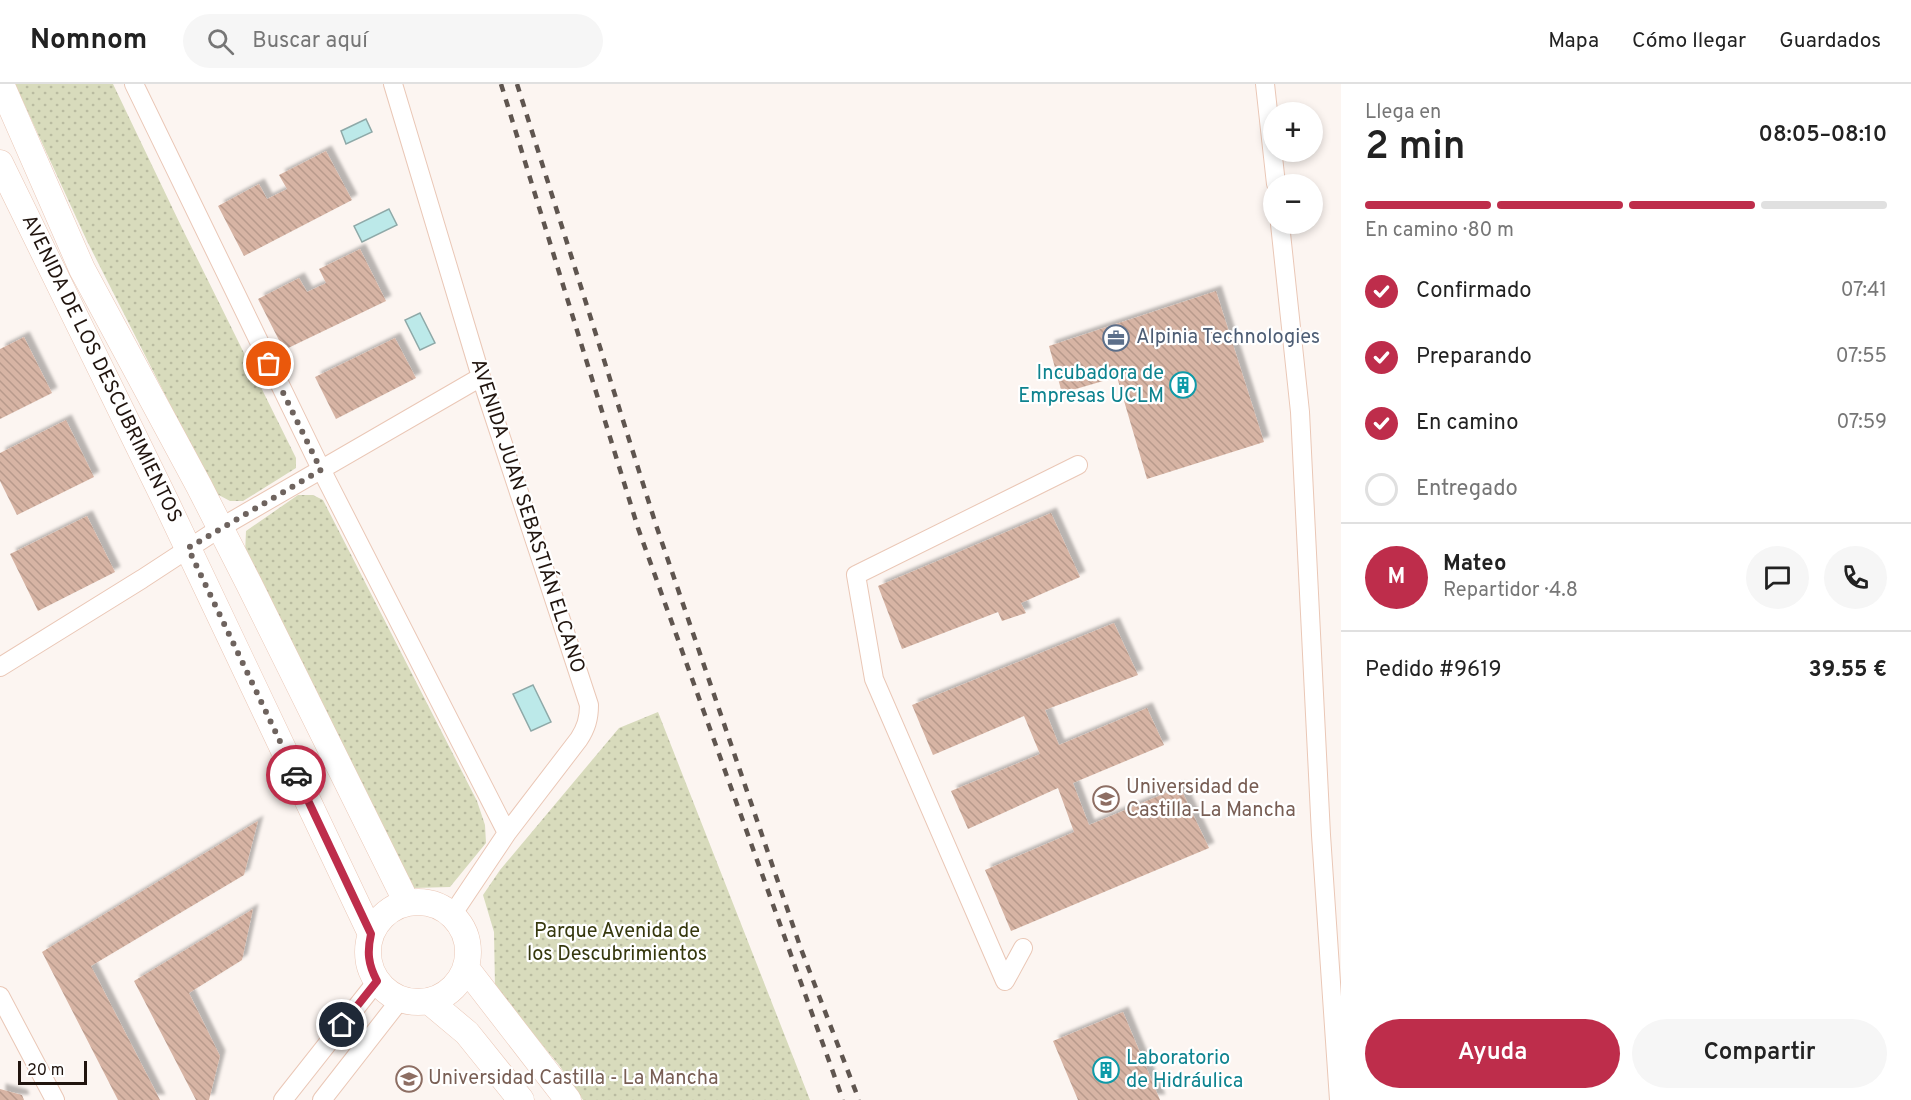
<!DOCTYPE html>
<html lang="es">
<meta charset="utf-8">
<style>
:root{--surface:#fff;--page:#f6f6f6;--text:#222;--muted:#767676;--line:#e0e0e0;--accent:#be2d4b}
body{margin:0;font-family:Overpass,sans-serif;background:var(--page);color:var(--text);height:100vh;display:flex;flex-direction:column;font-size:22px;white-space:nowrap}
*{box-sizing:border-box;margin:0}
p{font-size:20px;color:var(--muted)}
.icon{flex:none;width:33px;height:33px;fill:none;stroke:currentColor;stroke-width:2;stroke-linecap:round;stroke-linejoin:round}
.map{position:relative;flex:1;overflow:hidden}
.panel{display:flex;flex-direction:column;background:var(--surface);width:570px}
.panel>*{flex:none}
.buttons{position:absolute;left:1263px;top:18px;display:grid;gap:12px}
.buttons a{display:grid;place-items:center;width:60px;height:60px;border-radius:50%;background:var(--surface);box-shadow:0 3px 9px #0003;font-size:30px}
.scale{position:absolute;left:18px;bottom:15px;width:69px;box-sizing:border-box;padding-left:6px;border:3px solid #21150f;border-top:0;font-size:16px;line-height:21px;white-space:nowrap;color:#21150f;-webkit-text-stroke:4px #fff;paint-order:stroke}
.pin{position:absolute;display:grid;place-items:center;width:51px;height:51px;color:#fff;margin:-26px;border:3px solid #fff;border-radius:50%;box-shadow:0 2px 6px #0007}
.courier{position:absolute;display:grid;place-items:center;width:60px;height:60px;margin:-30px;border:4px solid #be2d4b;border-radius:50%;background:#fff;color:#222;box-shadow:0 2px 8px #0007}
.summary em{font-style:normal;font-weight:600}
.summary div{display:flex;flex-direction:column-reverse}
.summary{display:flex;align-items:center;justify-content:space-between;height:102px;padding:0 24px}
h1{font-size:39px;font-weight:600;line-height:45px}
.bar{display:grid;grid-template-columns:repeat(4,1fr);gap:9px 6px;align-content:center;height:72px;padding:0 24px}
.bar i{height:8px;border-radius:4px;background:var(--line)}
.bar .active{background:var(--accent)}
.bar p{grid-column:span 4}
.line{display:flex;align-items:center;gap:15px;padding:0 24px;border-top:2px solid var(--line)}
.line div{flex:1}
.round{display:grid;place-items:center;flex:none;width:63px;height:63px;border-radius:32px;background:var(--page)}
ol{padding:0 24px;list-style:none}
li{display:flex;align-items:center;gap:18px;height:66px}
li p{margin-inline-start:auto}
li .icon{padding:6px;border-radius:50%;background:var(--accent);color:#fff;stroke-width:4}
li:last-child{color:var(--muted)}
li i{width:33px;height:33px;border:3px solid var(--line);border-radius:50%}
.action{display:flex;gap:12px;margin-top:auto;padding:12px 24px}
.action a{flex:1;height:69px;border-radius:36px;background:var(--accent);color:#fff;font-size:24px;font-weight:600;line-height:69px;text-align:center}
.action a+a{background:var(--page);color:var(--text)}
header{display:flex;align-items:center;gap:36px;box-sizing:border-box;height:84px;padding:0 30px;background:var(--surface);border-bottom:2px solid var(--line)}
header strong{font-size:28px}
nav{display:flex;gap:33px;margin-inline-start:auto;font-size:21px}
.search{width:420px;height:54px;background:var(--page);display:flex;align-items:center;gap:15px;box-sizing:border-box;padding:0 21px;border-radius:33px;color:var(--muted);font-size:22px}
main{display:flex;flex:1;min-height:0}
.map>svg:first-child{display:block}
.green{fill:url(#green-dots)}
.water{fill:#bce9e9;stroke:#8ea9a8;stroke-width:1.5}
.building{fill:url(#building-back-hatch);filter:url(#shadow)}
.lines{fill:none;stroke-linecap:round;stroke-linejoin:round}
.street-casing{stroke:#eac7b6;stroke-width:20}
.secondary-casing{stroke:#eac7b6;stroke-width:27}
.street{stroke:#fff;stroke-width:18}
.secondary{stroke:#fff;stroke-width:26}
.rail{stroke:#5f554f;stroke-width:4.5;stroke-dasharray:8 8;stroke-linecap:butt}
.done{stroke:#6e635e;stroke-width:6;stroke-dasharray:0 10.8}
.route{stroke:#be2d4b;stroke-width:8}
.labels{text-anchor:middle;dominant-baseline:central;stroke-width:4.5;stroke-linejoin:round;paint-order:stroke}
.service-label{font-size:20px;fill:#4e5e75;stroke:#fff;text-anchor:start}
.street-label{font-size:20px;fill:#21150f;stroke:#fff}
.culture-label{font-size:20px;fill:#0d838f;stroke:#fff;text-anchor:end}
.education-label{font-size:20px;fill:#785e54;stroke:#fff;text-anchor:start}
.park-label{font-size:20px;fill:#36380e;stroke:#fff}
</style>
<header>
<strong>Nomnom</strong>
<div class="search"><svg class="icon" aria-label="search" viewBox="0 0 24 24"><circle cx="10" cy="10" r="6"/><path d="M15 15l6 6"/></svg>Buscar aquí</div>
<nav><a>Mapa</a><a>Cómo llegar</a><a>Guardados</a></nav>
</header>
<main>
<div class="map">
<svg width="1341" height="1016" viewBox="0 0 1341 1016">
<defs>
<pattern id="green-dots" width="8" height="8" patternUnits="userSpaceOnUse" patternTransform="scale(1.5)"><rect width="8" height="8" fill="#d8dbbc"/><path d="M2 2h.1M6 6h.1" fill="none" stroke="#b9bba0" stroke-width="1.8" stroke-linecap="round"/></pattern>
<pattern id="building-back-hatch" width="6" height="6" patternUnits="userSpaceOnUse" patternTransform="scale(1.5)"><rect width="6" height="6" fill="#d7b4a4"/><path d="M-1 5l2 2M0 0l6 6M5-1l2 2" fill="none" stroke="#b89a8c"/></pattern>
<filter id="shadow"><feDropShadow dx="5.5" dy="-5.5" stdDeviation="1.5" flood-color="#0004"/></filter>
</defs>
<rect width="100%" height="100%" fill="#fcf5f1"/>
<path class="green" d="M15,0H113L182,144L296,374V384L243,417H230L215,409L87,157Z
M298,411H313L323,416L477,717L485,741L486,759L450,803L413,804L245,470L246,447Z
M658,628L810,1016H583L559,981L495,904L494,848L483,811L500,786L619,644Z"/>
<path class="water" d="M366,35L372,48L346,60L341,47Z
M389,125L397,141L362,158L354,142Z
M420,229L435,259L420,266L405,236Z
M533,601L551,638L531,647L513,610Z"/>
<path class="building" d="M326,67L352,116L244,172L218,122L259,100L267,115L287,105L279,91Z
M360,165L386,217L284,266L258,215L299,194L307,208L326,199L319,185Z
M1216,207L1264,358L1147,395L1117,293L1062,309L1049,262Z
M24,253L52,309L0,335V265Z
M395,254L416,294L336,335L315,293Z
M66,336L94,393L17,431L0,397V369Z
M1051,429L1080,493L1021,519L1026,529L1002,537L998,528L902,565L878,502Z
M87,432L115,488L38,527L10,470Z
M1114,539L1138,591L1045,626L1059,661L1147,624L1164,661L1073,699L1089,741L1180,703L1209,764L1011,847L985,786L1074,748L1058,704L968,745L951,707L1040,670L1024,632L933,671L912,621Z
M258,737L244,791L91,882L160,1016H118L42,868Z
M253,825L242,876L189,909L220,972L209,1016H196L134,897Z
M1123,928L1160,1016H1078L1053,957Z
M0,1005L22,1011L24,1016H0Z"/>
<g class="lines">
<g class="street-casing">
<path id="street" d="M134,0L321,385L507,749
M393,0L481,293L589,621C589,635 586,644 579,655L507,749L452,831
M1265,0L1276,100
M1280,140L1300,328L1321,751L1339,1016
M0,583L142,495L220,444L481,293
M1023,864L1005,897L874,595L856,491L1078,381
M0,912L55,1016
M283,1016L377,897
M322,1016L400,916"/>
</g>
<g class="secondary-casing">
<path id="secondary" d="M1,0L82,185L199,402L249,500L407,819
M0,79L166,418L371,850
M368 868a50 50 0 1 1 100 0a50 50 0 1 1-100 0Z
M466,884L568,1016
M430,918L467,949L521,1016"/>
</g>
<use href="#street" class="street"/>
<use href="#secondary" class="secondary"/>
<path class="rail" d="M501,0L638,444L843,1016
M517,0L656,441L801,865L859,1016"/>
</g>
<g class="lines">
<path class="done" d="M269,280L321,386L188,464L296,691"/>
<path class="route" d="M296,691L371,850C367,868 368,880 377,897L342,941"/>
</g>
<defs>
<g id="office-ring" transform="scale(1.35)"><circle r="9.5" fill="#fff" stroke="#5c6f8a" stroke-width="1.5"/><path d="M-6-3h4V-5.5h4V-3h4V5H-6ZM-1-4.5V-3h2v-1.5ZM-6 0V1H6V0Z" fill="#5c6f8a"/></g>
<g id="building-ring" transform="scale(1.35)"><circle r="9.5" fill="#fff" stroke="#0f9aa8" stroke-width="1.5"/><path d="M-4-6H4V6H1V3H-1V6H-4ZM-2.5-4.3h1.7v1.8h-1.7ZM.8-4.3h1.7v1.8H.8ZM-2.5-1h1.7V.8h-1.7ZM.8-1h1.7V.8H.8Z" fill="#0f9aa8"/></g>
<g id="university-ring" transform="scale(1.35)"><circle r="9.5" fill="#fff" stroke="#8d6e63" stroke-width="1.5"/><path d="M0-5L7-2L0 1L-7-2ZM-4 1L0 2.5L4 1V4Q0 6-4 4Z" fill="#8d6e63"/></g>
</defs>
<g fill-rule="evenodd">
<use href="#office-ring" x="1116" y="254"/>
<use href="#building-ring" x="1183" y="301"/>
<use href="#university-ring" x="1106" y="715"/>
<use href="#building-ring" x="1106" y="986"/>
<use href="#university-ring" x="409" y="995"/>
</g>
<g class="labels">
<g class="service-label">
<text x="1136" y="254">Alpinia Technologies</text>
</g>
<g class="street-label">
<text transform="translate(101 285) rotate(64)">AVENIDA DE LOS DESCUBRIMIENTOS</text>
<text transform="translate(527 432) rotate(72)">AVENIDA JUAN SEBASTIÁN ELCANO</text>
</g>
<g class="culture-label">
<text x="1164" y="290">Incubadora de<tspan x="1164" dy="23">Empresas UCLM</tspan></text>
<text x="1126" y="975" text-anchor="start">Laboratorio<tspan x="1126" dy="23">de Hidráulica</tspan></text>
</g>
<g class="education-label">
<text x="1126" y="704">Universidad de<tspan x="1126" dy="23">Castilla-La Mancha</tspan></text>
<text x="428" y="995">Universidad Castilla - La Mancha</text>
</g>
<g class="park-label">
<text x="617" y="848">Parque Avenida de<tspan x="617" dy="23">los Descubrimientos</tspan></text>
</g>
</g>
</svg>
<div class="buttons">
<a>+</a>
<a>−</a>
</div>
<div class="scale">20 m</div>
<div class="pin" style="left:269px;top:280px;background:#ea580c"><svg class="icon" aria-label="bag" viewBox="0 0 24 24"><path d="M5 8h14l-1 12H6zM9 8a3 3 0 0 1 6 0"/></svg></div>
<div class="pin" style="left:342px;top:941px;background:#1f2937"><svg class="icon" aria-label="home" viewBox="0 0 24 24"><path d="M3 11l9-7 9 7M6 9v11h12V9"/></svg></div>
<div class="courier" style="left:296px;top:691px"><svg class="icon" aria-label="car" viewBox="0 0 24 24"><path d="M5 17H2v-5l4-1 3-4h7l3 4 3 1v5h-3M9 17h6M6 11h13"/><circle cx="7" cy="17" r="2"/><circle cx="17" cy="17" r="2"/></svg></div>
</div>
<section class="panel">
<div class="summary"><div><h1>2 min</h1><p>Llega en</p></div><em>08:05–08:10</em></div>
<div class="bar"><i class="active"></i><i class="active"></i><i class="active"></i><i></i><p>En camino · 80 m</p></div>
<ol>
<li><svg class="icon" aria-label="check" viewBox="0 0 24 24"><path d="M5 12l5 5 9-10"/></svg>Confirmado<p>07:41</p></li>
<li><svg class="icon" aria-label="check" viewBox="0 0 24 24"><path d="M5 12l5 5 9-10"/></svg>Preparando<p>07:55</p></li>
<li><svg class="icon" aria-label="check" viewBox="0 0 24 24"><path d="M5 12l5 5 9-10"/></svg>En camino<p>07:59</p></li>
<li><i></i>Entregado</li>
</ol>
<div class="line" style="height:108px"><b class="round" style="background:var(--accent);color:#fff">M</b><div><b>Mateo</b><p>Repartidor · 4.8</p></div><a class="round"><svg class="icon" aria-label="chat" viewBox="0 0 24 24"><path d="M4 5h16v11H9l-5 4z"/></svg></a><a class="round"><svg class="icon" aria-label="phone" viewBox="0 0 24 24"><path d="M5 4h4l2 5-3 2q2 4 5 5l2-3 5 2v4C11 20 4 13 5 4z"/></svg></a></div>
<div class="line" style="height:78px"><div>Pedido #9619</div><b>39.55 €</b></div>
<div class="action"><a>Ayuda</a><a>Compartir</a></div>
</section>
</main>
